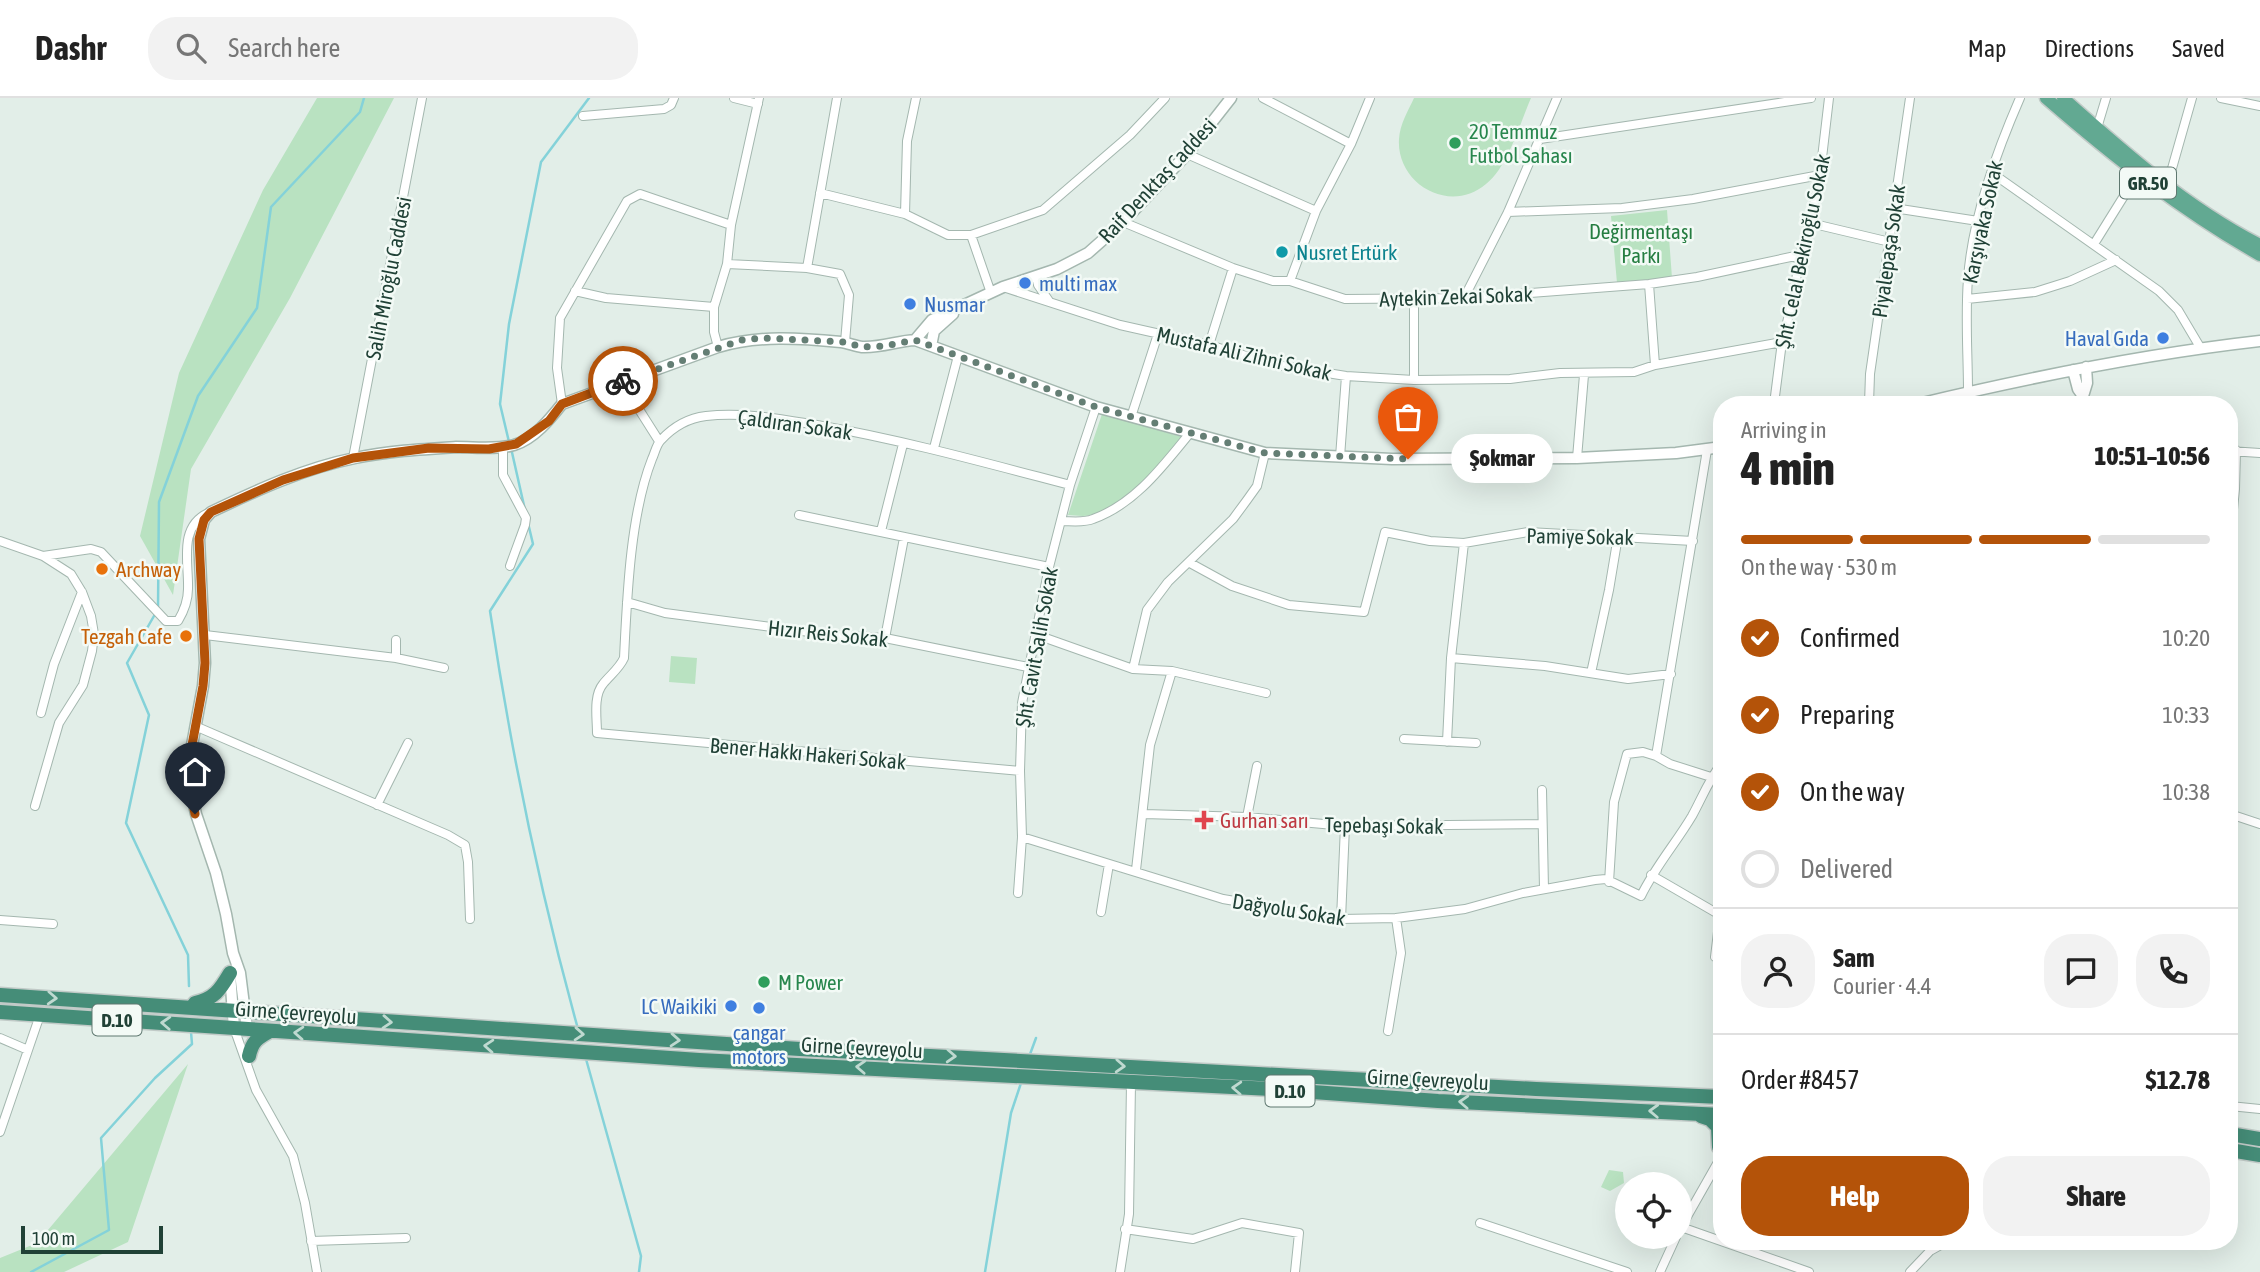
<!DOCTYPE html>
<meta charset="utf-8">
<style>
:root{--surface:#fff;--page:#f2f2f2;--text:#222;--muted:#767676;--line:#e0e0e0;--accent:#b45309}
body{margin:0;font-family:"Asap Condensed",sans-serif;background:var(--page);color:var(--text);height:100vh;display:flex;flex-direction:column;font-size:26px;white-space:nowrap}
*{box-sizing:border-box;margin:0}
p{font-size:23px;color:var(--muted)}
.icon{flex:none;width:38px;height:38px;fill:none;stroke:currentColor;stroke-width:2;stroke-linecap:round;stroke-linejoin:round}
.map{position:relative;flex:1;overflow:hidden}
.details{position:absolute;left:1713px;top:298px;width:525px;height:854px;display:flex;flex-direction:column;background:var(--surface);border-radius:28px;box-shadow:0 7px 28px #0002}
.details>*{flex:none}
.controls{position:absolute;left:1615px;top:1074px;display:grid;gap:14px}
.controls a{display:grid;place-items:center;width:77px;height:77px;border-radius:50%;background:var(--surface);box-shadow:0 7px 28px #0002;font-size:35px}
.scale{position:absolute;left:21px;bottom:18px;width:142px;box-sizing:border-box;padding-left:7px;border:4px solid #204136;border-top:0;font-size:19px;line-height:24px;white-space:nowrap;color:#204136;-webkit-text-stroke:5px #f3faf6;paint-order:stroke}
.pin{position:absolute;display:grid;place-items:center;width:60px;height:60px;color:#fff;margin:-72px -30px;border-radius:50% 50% 50% 0;rotate:-45deg;box-shadow:0 0 7px #0007}
.pin .icon{rotate:45deg}
.courier{position:absolute;display:grid;place-items:center;width:70px;height:70px;margin:-35px;border:5px solid #b45309;border-radius:50%;background:#fff;color:#222;box-shadow:0 2px 9px #0007}
.bubble{position:absolute;height:49px;border-radius:24px;background:var(--surface);box-shadow:0 7px 28px #0002;font-size:23px;font-weight:800;line-height:49px;text-align:center}
.head em{font-style:normal;font-weight:800}
.head div{display:flex;flex-direction:column-reverse}
.head{display:flex;align-items:center;justify-content:space-between;height:119px;padding:0 28px}
h1{font-size:46px;font-weight:800;line-height:52px}
.bar{display:grid;grid-template-columns:repeat(4,1fr);gap:10px 7px;align-content:center;height:84px;padding:0 28px}
.bar i{height:9px;border-radius:5px;background:var(--line)}
.bar .current{background:var(--accent)}
.bar p{grid-column:span 4}
.line{display:flex;align-items:center;gap:18px;padding:0 28px;border-top:2px solid var(--line)}
.line div{flex:1}
.round{display:grid;place-items:center;flex:none;width:74px;height:74px;border-radius:28px;background:var(--page)}
ol{padding:0 28px;list-style:none}
li{display:flex;align-items:center;gap:21px;height:77px}
li p{margin-inline-start:auto}
li .icon{padding:7px;border-radius:50%;background:var(--accent);color:#fff;stroke-width:4}
li:last-child{color:var(--muted)}
li i{width:38px;height:38px;border:4px solid var(--line);border-radius:50%}
.cta{display:flex;gap:14px;margin-top:auto;padding:14px 28px}
.cta a{flex:1;height:80px;border-radius:28px;background:var(--accent);color:#fff;font-size:28px;font-weight:800;line-height:80px;text-align:center}
.cta a+a{background:var(--page);color:var(--text)}
header{display:flex;align-items:center;gap:42px;box-sizing:border-box;height:98px;padding:0 35px;background:var(--surface);border-bottom:2px solid var(--line)}
header strong{font-size:33px}
nav{display:flex;gap:38px;margin-inline-start:auto;font-size:24px}
.search{width:490px;height:63px;background:var(--page);display:flex;align-items:center;gap:18px;box-sizing:border-box;padding:0 24px;border-radius:28px;color:var(--muted);font-size:26px}
.map>svg:first-child{display:block}
.green{fill:#b9e2c1}
.lines{fill:none;stroke-linecap:round;stroke-linejoin:round}
.stream{stroke:#84d2d9;stroke-width:2.5}
.minor-casing{stroke:#a4b7af;stroke-width:10}
.tertiary-casing{stroke:#a4b7af;stroke-width:13}
.primary-casing{stroke:#c1cac7;stroke-width:15}
.trunk-casing{stroke:#c1cac7;stroke-width:17}
.minor{stroke:#fff;stroke-width:8}
.tertiary{stroke:#fff;stroke-width:10}
.primary{stroke:#62a992;stroke-width:12}
.trunk{stroke:#458d78;stroke-width:14}
.oneway{stroke:#bfd9d0}
.done{stroke:#647e74;stroke-width:7;stroke-dasharray:0 12.6}
.route{stroke:#b45309;stroke-width:9}
.leisure-dot{fill:#2e9e5b;stroke:#f3faf6;stroke-width:2.5}
.culture-dot{fill:#0f9aa8;stroke:#f3faf6;stroke-width:2.5}
.shop-dot{fill:#3f7fe0;stroke:#f3faf6;stroke-width:2.5}
.food-dot{fill:#e8710a;stroke:#f3faf6;stroke-width:2.5}
.health-dot{fill:#e0444e;stroke:#f3faf6;stroke-width:2.5}
.labels{text-anchor:middle;dominant-baseline:central;stroke-width:5;stroke-linejoin:round;paint-order:stroke}
.shield{fill:#f3faf6;stroke:#5f7870;stroke-width:2}
.shield-label{font-size:19px;font-weight:bold;fill:#204136}
.leisure-label{font-size:21px;fill:#27864d;stroke:#f3faf6;text-anchor:start}
.street-label{font-size:21px;fill:#204136;stroke:#f3faf6}
.park-label{font-size:21px;fill:#257d41;stroke:#f3faf6}
.culture-label{font-size:21px;fill:#0d838f;stroke:#f3faf6;text-anchor:start}
.shop-label{font-size:21px;fill:#366cbe;stroke:#f3faf6;text-anchor:start}
.food-label{font-size:21px;fill:#c56008;stroke:#f3faf6;text-anchor:start}
.health-label{font-size:21px;fill:#be3a42;stroke:#f3faf6;text-anchor:start}
</style>
<header>
<strong>Dashr</strong>
<div class="search"><svg class="icon" aria-label="search" viewBox="0 0 24 24"><circle cx="10" cy="10" r="6"/><path d="M15 15l6 6"/></svg>Search here</div>
<nav><a>Map</a><a>Directions</a><a>Saved</a></nav>
</header>
<div class="map">
<svg width="2260" height="1174" viewBox="0 0 2260 1174">
<rect width="100%" height="100%" fill="#e2eee8"/>
<path class="green" d="M317,0H394L290,200L191,371L173,497L140,438L179,275L263,92Z
M1414,0H1531C1520,25 1508,69 1486,86C1450,117 1396,86 1399,41C1400,26 1408,13 1414,0Z
M1667,112L1672,180L1617,185L1611,118Z
M1102,316L1182,339C1161,365 1125,412 1090,417C1083,419 1075,417 1068,417Z
M671,558L697,560L695,586L669,584Z
M188,966L128,1144L64,1174H0V1160L37,1145Z
M1609,1072L1623,1074L1624,1085L1610,1093L1601,1089Z"/>
<g class="lines">
<path class="stream" d="M509,344L500,306L509,226L541,64L589,0
M511,350L525,412
M528,425L533,446L490,513C511,653 540,794 578,931
M189,888L188,857L126,725L149,617L127,565L158,511L159,404L198,298L257,210L271,109L360,14L364,0
M1029,959L1036,940
M586,961L641,1158L639,1174
M31,1174L109,1132L101,1040L155,980L192,946L191,934
M985,1174L1011,1015L1021,985"/>
<g class="minor-casing">
<path id="minor" d="M734,0L758,6
M1263,0L1351,46
M2221,0L2260,8
M583,18L664,11L671,7L674,0
M2097,30L2106,0
M1540,41L1811,0
M1187,56L1316,113
M1992,75L2159,193L2178,212L2200,249
M2167,88L2192,0
M820,95L905,116L948,137H971L991,195
M1894,110L1978,123
M1508,114L1622,110L1693,101L1820,77
M905,116L907,43L916,0
M1123,124L1233,170L1273,183H1290L1345,201L1464,200L1649,186L1697,179L1800,157
M1810,125L1890,144
M971,137L1043,112L1130,37L1165,0
M2094,146L2137,77
M727,166L807,170L840,176L849,197L845,244
M807,170L837,0
M1036,178L1038,187L1049,203
M1290,183L1316,113L1351,46L1370,0
M1649,186L1655,267
M1003,189L1120,227L1209,247L1277,267L1346,278L1414,282L1510,281L1560,275L1634,274L1655,267L1782,244
M575,193L606,200L714,209
M1464,200L1508,114L1557,0
M1967,201L2035,194L2070,183L2116,162
M1414,202V282
M1209,247L1233,170
M718,249L714,234V209L727,166L731,127L759,0
M621,283L659,343
M1968,294C1968,257 1965,218 1968,181C1972,121 1996,55 2020,0
M562,306L557,270L560,220L627,103L640,96L731,127
M1774,306L1782,244L1793,201L1800,157L1810,125L1820,77L1829,0
M1869,306L1870,276L1910,0
M1131,319L1158,236
M503,348V377L526,420L525,427L510,468
M934,350L958,258
M1707,352L1656,658L1670,666L1711,679
M2230,353L2260,355
M1340,359L1346,278
M353,360L422,0
M1577,360L1584,277
M799,417L1049,469
M1061,423C1071,423 1084,425 1093,421C1135,406 1163,368 1190,335
M881,433L903,346
M2230,442L2235,391L2236,352
M0,443L43,458L71,476L82,494L91,518L94,536L92,553L83,587L59,625L35,708
M43,458L91,451L101,454L166,523H178C184,513 188,504 188,491C189,465 178,429 208,415
M1190,465L1232,488L1289,507L1364,514L1385,434L1430,443L1464,445L1528,434L1693,443
M627,504L665,515L824,536L885,540L1028,569
M205,537L396,560L444,570
M1037,537L1133,571L1172,573L1266,595
M885,540L904,440
M396,560V542
M1451,560L1545,568L1628,581L1671,576
M1133,571L1147,512L1168,484L1233,421L1247,402L1257,388L1265,355
M1591,575L1609,492L1618,438
M41,615L54,566L82,494
M195,628L448,737L465,747L468,764L470,821
M1404,641L1476,645
M1447,644L1451,560L1464,445
M1020,673L597,635C597,620 593,598 603,586C610,577 619,571 624,560C627,500 630,417 652,361C655,355 656,347 661,342C673,329 689,320 706,318C744,314 780,321 817,327C903,342 986,365 1070,387
M1542,692L1544,791
M377,707L408,645
M1144,716L1247,719L1345,728L1542,726
M2230,716L2260,726
M1247,719L1257,668
M1022,739L1223,801L1341,821L1396,820L1465,811L1523,795L1595,782L1606,781L1641,798C1655,769 1676,745 1692,718C1702,700 1709,681 1722,665
M1136,772L1150,647L1172,573
M1651,777L1720,817
M1609,784L1614,704L1627,656L1643,654L1656,658
M1018,795L1022,739L1020,673L1022,605L1049,469L1070,387L1096,309
M1101,814L1109,766
M1341,821L1345,728
M0,822L53,826
M1715,859L1720,817H1722
M234,930L256,992L293,1058L305,1105L317,1174
M1388,933L1401,855L1396,820
M0,940L28,952
M2230,1008L2260,1011
M0,1034L40,917
M1480,1125L1627,1174
M1681,1129L1809,1174
M1125,1131L1193,1141L1242,1125L1299,1135L1295,1174
M1680,1131L1722,1057
M311,1143L406,1140
M1120,1174L1129,1116L1131,985
M1660,1174L1676,1139
M1910,1174L1930,1153L1948,1143"/>
</g>
<g class="tertiary-casing">
<path id="tertiary" d="M915,242L932,222L1003,189L1057,171L1088,155L1123,124L1187,56L1231,0
M931,248L934,233L953,216
M2073,272L2078,291L2083,298
M1918,306C2031,279 2145,256 2260,243
M2084,306L2083,298L2087,285L2086,269
M230,875L234,930
M247,931L240,875L233,855L226,816L216,775L196,716L187,674L203,588L205,565L199,441L204,422L211,414C257,392 305,370 355,360C388,353 423,351 456,349C476,349 495,352 514,347C534,341 550,321 562,306L718,249C758,237 800,240 841,244C848,245 855,248 862,249C881,250 897,243 915,242L1096,309L1265,355L1392,361L1577,360L1676,355L1722,349"/>
</g>
<g class="primary-casing">
<path id="primary" d="M2046,0C2115,60 2181,112 2260,157
M2063,0C2125,55 2186,109 2260,147"/>
</g>
<g class="trunk-casing">
<path id="trunk" d="M0,897L800,951L1536,991L1722,999
M195,905C214,901 220,892 230,875
M0,914L699,962L1271,991L1438,1003L1722,1017
M249,958C252,944 257,940 270,933
M1701,1018L1710,1021L1718,1029L1719,1049
M2230,1036L2260,1041
M2230,1052L2260,1057"/>
</g>
<use href="#minor" class="minor"/>
<use href="#tertiary" class="tertiary"/>
<use href="#primary" class="primary"/>
<use href="#trunk" class="trunk"/>
</g>
<defs><path id="oneway-chevron" d="M-2-3.5L2.5 0L-2 3.5" fill="none" stroke-width="1.6" stroke-linecap="round" stroke-linejoin="round" transform="scale(1.75)"/></defs>
<g class="oneway">
<use href="#oneway-chevron" transform="translate(52 900) rotate(3)"/>
<use href="#oneway-chevron" transform="translate(387 924) rotate(4)"/>
<use href="#oneway-chevron" transform="translate(166 925) rotate(-177)"/>
<use href="#oneway-chevron" transform="translate(299 935) rotate(-176)"/>
<use href="#oneway-chevron" transform="translate(579 936) rotate(4)"/>
<use href="#oneway-chevron" transform="translate(675 942) rotate(4)"/>
<use href="#oneway-chevron" transform="translate(489 948) rotate(-176)"/>
<use href="#oneway-chevron" transform="translate(951 958) rotate(3)"/>
<use href="#oneway-chevron" transform="translate(1120 968) rotate(3)"/>
<use href="#oneway-chevron" transform="translate(861 969) rotate(-177)"/>
<use href="#oneway-chevron" transform="translate(1237 990) rotate(-177)"/>
<use href="#oneway-chevron" transform="translate(1464 1004) rotate(-177)"/>
<use href="#oneway-chevron" transform="translate(1654 1013) rotate(-178)"/>
</g>
<g class="lines">
<path class="done" d="M623,283L742,242L764,240L845,244L861,249L885,248L915,242L1096,309L1265,355L1408,361"/>
<path class="route" d="M195,716L187,674L203,588L205,565L199,441L204,422L211,414L283,382L353,360L429,350L489,351L516,346L549,323L562,306L623,283"/>
</g>
<g class="leisure-dot">
<circle cx="1455" cy="45" r="7"/>
<circle cx="764" cy="884" r="7"/>
</g>
<circle class="culture-dot" cx="1282" cy="154" r="7"/>
<g class="shop-dot">
<circle cx="1025" cy="185" r="7"/>
<circle cx="910" cy="206" r="7"/>
<circle cx="2163" cy="240" r="7"/>
<circle cx="731" cy="908" r="7"/>
<circle cx="759" cy="910" r="7"/>
</g>
<g class="food-dot">
<circle cx="102" cy="471" r="7"/>
<circle cx="186" cy="538" r="7"/>
</g>
<path class="health-dot" d="M1200.5 711.5h7v7h7v7h-7v7h-7v-7h-7v-7h7z"/>
<g class="labels">
<g class="shield">
<rect x="2120" y="69.5" width="56" height="31" rx="5"/>
<rect x="92.5" y="906.5" width="49" height="31" rx="5"/>
<rect x="1265.5" y="977.5" width="49" height="31" rx="5"/>
</g>
<g class="shield-label">
<text x="2148" y="85">GR.50</text>
<text x="117" y="922">D.10</text>
<text x="1290" y="993">D.10</text>
</g>
<g class="leisure-label">
<text x="1469" y="33">20 Temmuz<tspan x="1469" dy="24">Futbol Sahası</tspan></text>
<text x="778" y="884">M Power</text>
</g>
<g class="street-label">
<text transform="translate(1157 82) rotate(-47)">Raif Denktaş Caddesi</text>
<text transform="translate(1982 124) rotate(-78)">Karşıyaka Sokak</text>
<text transform="translate(1802 153) rotate(-78)">Şht. Celal Bekiroğlu Sokak</text>
<text transform="translate(1888 153) rotate(-82)">Piyalepaşa Sokak</text>
<text transform="translate(388 180) rotate(-79)">Salih Miroğlu Caddesi</text>
<text transform="translate(1456 198) rotate(-2)">Aytekin Zekai Sokak</text>
<text transform="translate(1244 255) rotate(13)">Mustafa Ali Zihni Sokak</text>
<text transform="translate(795 326) rotate(8)">Çaldıran Sokak</text>
<text transform="translate(1580 438) rotate(1)">Pamiye Sokak</text>
<text transform="translate(828 535) rotate(6)">Hızır Reis Sokak</text>
<text transform="translate(1036 549) rotate(-80)">Şht. Cavit Salih Sokak</text>
<text transform="translate(808 655) rotate(5)">Bener Hakkı Hakeri Sokak</text>
<text transform="translate(1384 727) rotate(1)">Tepebaşı Sokak</text>
<text transform="translate(1289 811) rotate(9)">Dağyolu Sokak</text>
<text transform="translate(296 914) rotate(4)">Girne Çevreyolu</text>
<text transform="translate(862 949) rotate(3)">Girne Çevreyolu</text>
<text transform="translate(1428 981) rotate(3)">Girne Çevreyolu</text>
</g>
<g class="park-label">
<text x="1641" y="133">Değirmentaşı<tspan x="1641" dy="24">Parkı</tspan></text>
</g>
<g class="culture-label">
<text x="1296" y="154">Nusret Ertürk</text>
</g>
<g class="shop-label">
<text x="1039" y="185">multi max</text>
<text x="924" y="206">Nusmar</text>
<text x="2149" y="240" text-anchor="end">Haval Gıda</text>
<text x="717" y="908" text-anchor="end">LC Waikiki</text>
<text x="759" y="934" text-anchor="middle">çangar<tspan x="759" dy="24">motors</tspan></text>
</g>
<g class="food-label">
<text x="116" y="471">Archway</text>
<text x="172" y="538" text-anchor="end">Tezgah Cafe</text>
</g>
<g class="health-label">
<text x="1220" y="722">Gurhan sarı</text>
</g>
</g>
</svg>
<div class="controls">
<a><svg class="icon" aria-label="locate" viewBox="0 0 24 24"><circle cx="12" cy="12" r="6"/><path d="M12 2v4M12 18v4M2 12h4M18 12h4"/></svg></a>
</div>
<div class="scale">100 m</div>
<div class="pin" style="left:1408px;top:361px;background:#ea580c"><svg class="icon" aria-label="bag" viewBox="0 0 24 24"><path d="M5 8h14l-1 12H6zM9 8a3 3 0 0 1 6 0"/></svg></div>
<div class="pin" style="left:195px;top:716px;background:#1f2937"><svg class="icon" aria-label="home" viewBox="0 0 24 24"><path d="M3 11l9-7 9 7M6 9v11h12V9"/></svg></div>
<div class="courier" style="left:623px;top:283px"><svg class="icon" aria-label="bike" viewBox="0 0 24 24"><circle cx="6" cy="16" r="4"/><circle cx="18" cy="16" r="4"/><path d="M6 16l4-8h5l3 8M10 8l3 8H6M13 5h3"/></svg></div>
<div class="bubble" style="left:1451px;top:336px;width:102px">Şokmar</div>
<section class="details">
<div class="head"><div><h1>4 min</h1><p>Arriving in</p></div><em>10:51–10:56</em></div>
<div class="bar"><i class="current"></i><i class="current"></i><i class="current"></i><i></i><p>On the way · 530 m</p></div>
<ol>
<li><svg class="icon" aria-label="check" viewBox="0 0 24 24"><path d="M5 12l5 5 9-10"/></svg>Confirmed<p>10:20</p></li>
<li><svg class="icon" aria-label="check" viewBox="0 0 24 24"><path d="M5 12l5 5 9-10"/></svg>Preparing<p>10:33</p></li>
<li><svg class="icon" aria-label="check" viewBox="0 0 24 24"><path d="M5 12l5 5 9-10"/></svg>On the way<p>10:38</p></li>
<li><i></i>Delivered</li>
</ol>
<div class="line" style="height:126px"><a class="round"><svg class="icon" aria-label="person" viewBox="0 0 24 24"><circle cx="12" cy="8" r="4"/><path d="M4 21q1-7 8-7t8 7"/></svg></a><div><b>Sam</b><p>Courier · 4.4</p></div><a class="round"><svg class="icon" aria-label="chat" viewBox="0 0 24 24"><path d="M4 5h16v11H9l-5 4z"/></svg></a><a class="round"><svg class="icon" aria-label="phone" viewBox="0 0 24 24"><path d="M5 4h4l2 5-3 2q2 4 5 5l2-3 5 2v4C11 20 4 13 5 4z"/></svg></a></div>
<div class="line" style="height:91px"><div>Order #8457</div><b>$12.78</b></div>
<div class="cta"><a>Help</a><a>Share</a></div>
</section>
</div>
